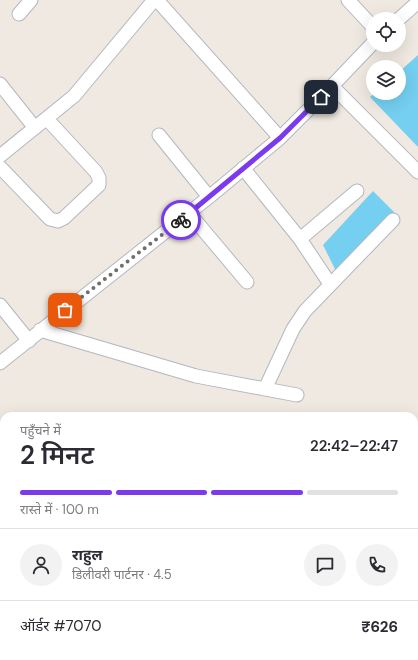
<!DOCTYPE html>
<html lang="hi">
<meta charset="utf-8">
<style>
:root{--surface:#fff;--page:#f2f2f3;--text:#2b2b33;--muted:#7c7c81;--line:#e1e1e2;--accent:#7c3aed}
body{margin:0;font-family:"DM Sans","Noto Sans Devanagari",sans-serif;background:var(--page);color:var(--text);height:100vh;display:flex;flex-direction:column;font-size:15px;white-space:nowrap}
*{box-sizing:border-box;margin:0}
p{font-size:13px;color:var(--muted)}
.icon{flex:none;width:22px;height:22px;fill:none;stroke:currentColor;stroke-width:2;stroke-linecap:round;stroke-linejoin:round}
.map{position:relative;flex:1;overflow:hidden}
.drawer{position:absolute;left:0px;top:412px;width:418px;height:248px;display:flex;flex-direction:column;background:var(--surface);border-radius:12px 12px 0 0;box-shadow:0 4px 16px #0002}
.drawer>*{flex:none}
.controls{position:absolute;left:366px;top:12px;display:grid;gap:8px}
.controls a{display:grid;place-items:center;width:40px;height:40px;border-radius:50%;background:var(--surface);box-shadow:0 4px 16px #0002;font-size:20px}
.pin{position:absolute;display:grid;place-items:center;width:34px;height:34px;color:#fff;margin:-17px;border-radius:8px;box-shadow:0 2px 6px #0006}
.courier{position:absolute;display:grid;place-items:center;width:40px;height:40px;margin:-20px;border:3px solid #7c3aed;border-radius:50%;background:#fff;color:#222;box-shadow:0 1px 5px #0007}
.head em{font-style:normal;font-weight:600}
.head div{display:flex;flex-direction:column-reverse}
.head{display:flex;align-items:center;justify-content:space-between;height:68px;padding:0 20px}
h1{font-size:26px;font-weight:600;line-height:30px}
.bar{display:grid;grid-template-columns:repeat(4,1fr);gap:6px 4px;align-content:center;height:48px;padding:0 20px}
.bar i{height:5px;border-radius:3px;background:var(--line)}
.bar .on{background:var(--accent)}
.bar p{grid-column:span 4}
.line{display:flex;align-items:center;gap:10px;padding:0 20px;border-top:1px solid var(--line)}
.line div{flex:1}
.round{display:grid;place-items:center;flex:none;width:42px;height:42px;border-radius:21px;background:var(--page)}
.map>svg:first-child{display:block}
.water{fill:#75cff0}
.lines{fill:none;stroke-linecap:round;stroke-linejoin:round}
.street-casing{stroke:#b4b7c1;stroke-width:15}
.secondary-casing{stroke:#b4b7c1;stroke-width:20}
.street{stroke:#fff;stroke-width:13}
.secondary{stroke:#fff;stroke-width:18}
.done{stroke:#726f6d;stroke-width:4;stroke-dasharray:0 7.2}
.route{stroke:#7c3aed;stroke-width:5}
</style>
<div class="map">
<svg width="418" height="660" viewBox="0 0 418 660">
<rect width="100%" height="100%" fill="#efe9e1"/>
<path class="water" d="M418,55V147L370,97L375,93H399V72Z
M373,191L396,214L379,233L336,271L323,245Z"/>
<g class="lines">
<g class="street-casing">
<path id="street" d="M157,0L280,138
M348,0L373,27
M19,14L31,0
M399,19L418,2
M373,43L332,86L418,172
M0,84L35,128
M159,135L209,197
M0,156L74,96L154,0
M0,167L50,219L58,221L64,218L99,185V178L96,172L47,119
M243,168L300,239L330,284
M189,213L247,282
M300,239L357,191
M0,305L29,341
M40,330L196,376L297,395
M0,363L209,197L280,138L332,86
M265,389L293,329L305,311L393,220
M145,656L148,660
M182,656L184,660
M281,656L282,660
M26,660L73,658V656
M73,660V658L113,656
M380,660L384,659"/>
</g>
<g class="secondary-casing">
<path id="secondary" d="M414,505H418
M0,544H4
M414,547H418
M0,603H4"/>
</g>
<use href="#street" class="street"/>
<use href="#secondary" class="secondary"/>
</g>
<g class="lines">
<path class="done" d="M65,310L181,220"/>
<path class="route" d="M181,220L280,138L321,97"/>
</g>
</svg>
<div class="controls">
<a><svg class="icon" aria-label="locate" viewBox="0 0 24 24"><circle cx="12" cy="12" r="6"/><path d="M12 2v4M12 18v4M2 12h4M18 12h4"/></svg></a>
<a><svg class="icon" aria-label="layers" viewBox="0 0 24 24"><path d="M12 4l9 5-9 5-9-5zM3 14l9 5 9-5"/></svg></a>
</div>
<div class="pin" style="left:65px;top:310px;background:#ea580c"><svg class="icon" aria-label="bag" viewBox="0 0 24 24"><path d="M5 8h14l-1 12H6zM9 8a3 3 0 0 1 6 0"/></svg></div>
<div class="pin" style="left:321px;top:97px;background:#1f2937"><svg class="icon" aria-label="home" viewBox="0 0 24 24"><path d="M3 11l9-7 9 7M6 9v11h12V9"/></svg></div>
<div class="courier" style="left:181px;top:220px"><svg class="icon" aria-label="bike" viewBox="0 0 24 24"><circle cx="6" cy="16" r="4"/><circle cx="18" cy="16" r="4"/><path d="M6 16l4-8h5l3 8M10 8l3 8H6M13 5h3"/></svg></div>
<section class="drawer">
<div class="head"><div><h1>2 मिनट</h1><p>पहुँचने में</p></div><em>22:42–22:47</em></div>
<div class="bar"><i class="on"></i><i class="on"></i><i class="on"></i><i></i><p>रास्ते में · 100 m</p></div>
<div class="line" style="height:72px"><a class="round"><svg class="icon" aria-label="person" viewBox="0 0 24 24"><circle cx="12" cy="8" r="4"/><path d="M4 21q1-7 8-7t8 7"/></svg></a><div><b>राहुल</b><p>डिलीवरी पार्टनर · 4.5</p></div><a class="round"><svg class="icon" aria-label="chat" viewBox="0 0 24 24"><path d="M4 5h16v11H9l-5 4z"/></svg></a><a class="round"><svg class="icon" aria-label="phone" viewBox="0 0 24 24"><path d="M5 4h4l2 5-3 2q2 4 5 5l2-3 5 2v4C11 20 4 13 5 4z"/></svg></a></div>
<div class="line" style="height:52px"><div>ऑर्डर #7070</div><b>₹626</b></div>
</section>
</div>
